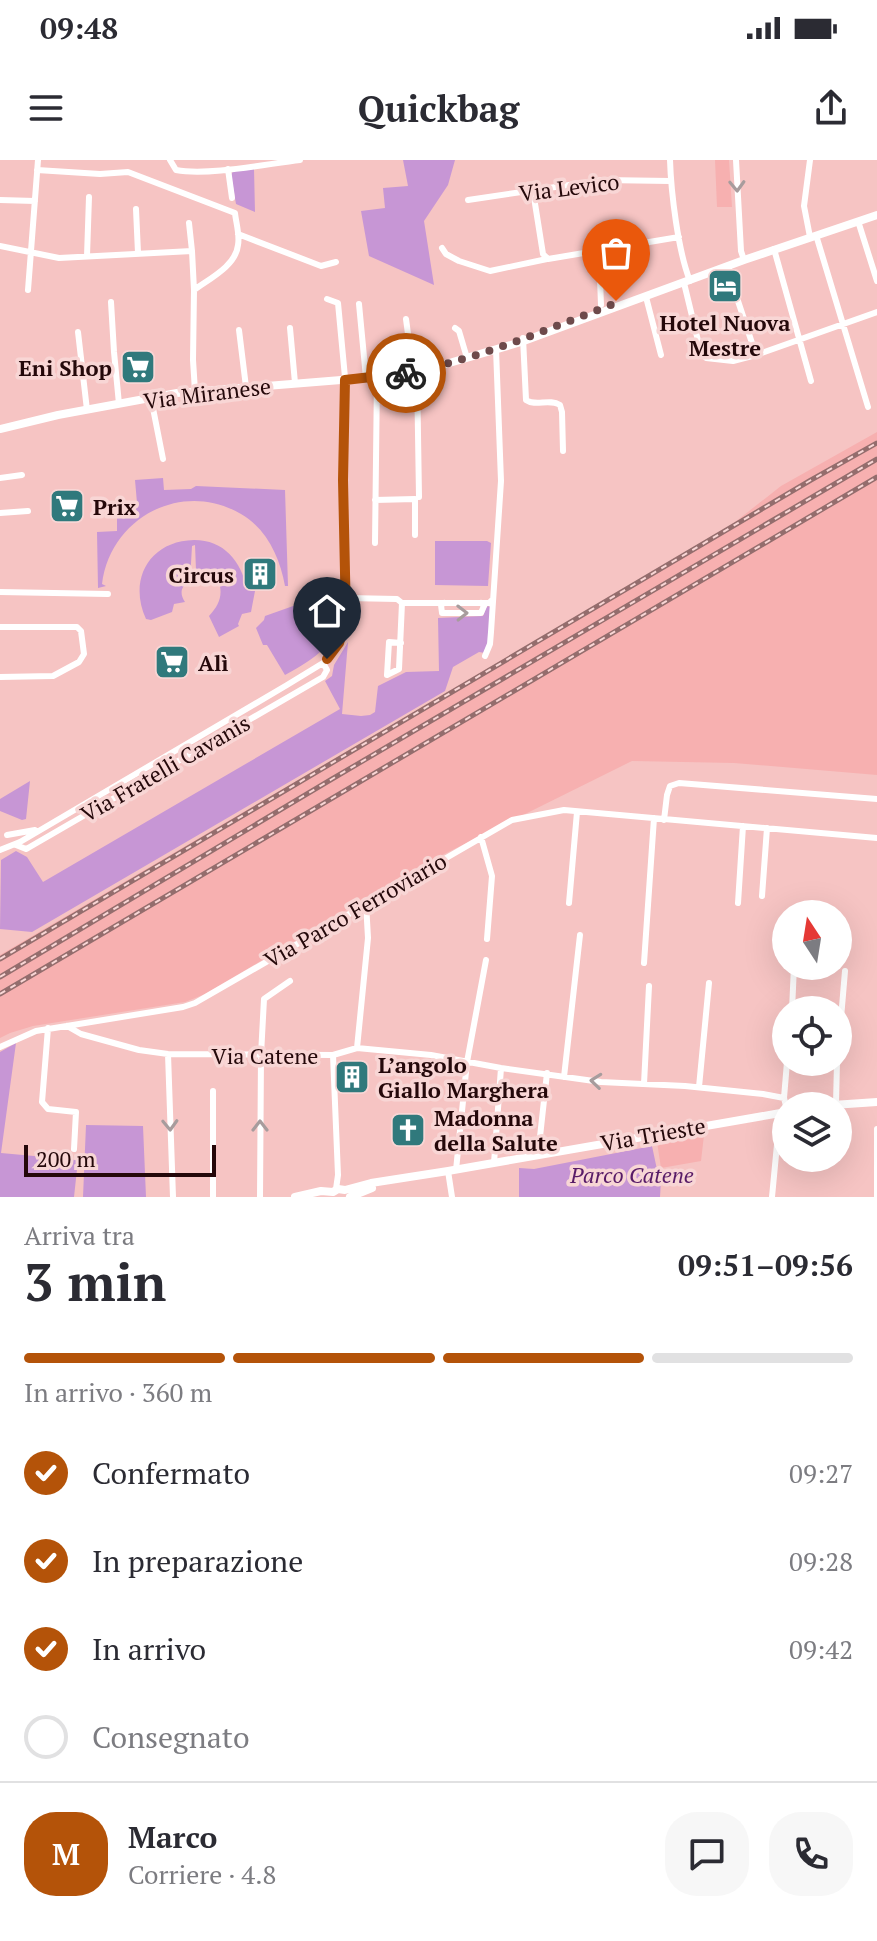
<!DOCTYPE html>
<html lang="it">
<meta charset="utf-8">
<style>
:root{--surface:#fff;--page:#f7f7f7;--text:#2b2b33;--muted:#7c7c81;--line:#e1e1e2;--accent:#b45309}
body{margin:0;font-family:"PT Serif",serif;background:var(--page);color:var(--text);height:100vh;display:flex;flex-direction:column;font-size:30px;white-space:nowrap}
*{box-sizing:border-box;margin:0}
p{font-size:26px;color:var(--muted)}
.icon{flex:none;width:44px;height:44px;fill:none;stroke:currentColor;stroke-width:2;stroke-linecap:round;stroke-linejoin:round}
.map{position:relative;height:1037px;overflow:hidden}
.panel{display:flex;flex-direction:column;background:var(--surface);flex:1}
.panel>*{flex:none}
.needle{width:52px;rotate:348deg}
.tools{position:absolute;left:772px;top:740px;display:grid;gap:16px}
.tools a{display:grid;place-items:center;width:80px;height:80px;border-radius:50%;background:var(--surface);box-shadow:0 8px 32px #0002;font-size:40px}
.scale{position:absolute;left:24px;bottom:20px;width:192px;box-sizing:border-box;padding-left:8px;border:4px solid #24080a;border-top:0;font-size:22px;line-height:28px;white-space:nowrap;color:#24080a;-webkit-text-stroke:6px #f8d6d5;paint-order:stroke}
.pin{position:absolute;display:grid;place-items:center;width:68px;height:68px;color:#fff;margin:-82px -34px;border-radius:50% 50% 50% 0;rotate:-45deg;box-shadow:0 0 8px #0007}
.pin .icon{rotate:45deg}
.courier{position:absolute;display:grid;place-items:center;width:80px;height:80px;margin:-40px;border:6px solid #b45309;border-radius:50%;background:#fff;color:#222;box-shadow:0 2px 10px #0007}
.head em{font-style:normal;font-weight:700}
.head div{display:flex;flex-direction:column-reverse}
.head{display:flex;align-items:center;justify-content:space-between;height:136px;padding:0 24px}
h1{font-size:52px;font-weight:700;line-height:60px}
.bar{display:grid;grid-template-columns:repeat(4,1fr);gap:12px 8px;align-content:center;height:96px;padding:0 24px}
.bar i{height:10px;border-radius:6px;background:var(--line)}
.bar .selected{background:var(--accent)}
.bar p{grid-column:span 4}
.line{display:flex;align-items:center;gap:20px;padding:0 24px;border-top:2px solid var(--line)}
.line div{flex:1}
.round{display:grid;place-items:center;flex:none;width:84px;height:84px;border-radius:32px;background:var(--page)}
ol{padding:0 24px;list-style:none}
li{display:flex;align-items:center;gap:24px;height:88px}
li p{margin-inline-start:auto}
li .icon{padding:8px;border-radius:50%;background:var(--accent);color:#fff;stroke-width:4}
li:last-child{color:var(--muted)}
li i{width:44px;height:44px;border:4px solid var(--line);border-radius:50%}
.status{display:flex;justify-content:space-between;align-items:center;height:56px;padding:0 40px;background:var(--surface);direction:ltr}
.status svg{height:22px;fill:currentColor}
header{display:flex;justify-content:space-between;align-items:center;height:104px;padding:0 24px;background:var(--surface);font-size:36px;font-weight:700}
.map>svg:first-child{display:block}
.built{fill:#f7b0b0}
.green{fill:#c796d5}
.lines{fill:none;stroke-linecap:round;stroke-linejoin:round}
.minor{stroke:#fff;stroke-width:6}
.tertiary{stroke:#fff;stroke-width:8}
.rail-casing{stroke:#946d6d;stroke-width:5}
.rail{stroke:#f8d6d5;stroke-width:2;stroke-dasharray:6;stroke-linecap:butt}
.oneway{stroke:#a79c9d}
.done{stroke:#6e4a4b;stroke-width:8;stroke-dasharray:0 14.4}
.route{stroke:#b45309;stroke-width:10}
.labels{text-anchor:middle;dominant-baseline:central;stroke-width:7;stroke-linejoin:round;paint-order:stroke}
.street-label{font-size:22px;fill:#24080a;stroke:#f8d6d5}
.poi-label{font-size:22px;font-weight:bold;fill:#24080a;stroke:#f8d6d5;text-anchor:start}
.park-label{font-size:22px;font-style:italic;fill:#581b67;stroke:#f8d6d5}
</style>
<div class="status"><b>09:48</b><svg viewBox="0 0 49 12"><path d="M0 12V9h3v3zM5 12V6h3v6zM10 12V3h3v9zM15 12V0h3v12zM26 1h20v11H26zM47 4h2v5h-2z"/></svg></div>
<header><svg class="icon" aria-label="menu" viewBox="0 0 24 24"><path d="M4 6h16M4 12h16M4 18h16"/></svg>Quickbag<svg class="icon" aria-label="share" viewBox="0 0 24 24"><path d="M12 15V3M7 8l5-5 5 5M5 13v7h14v-7"/></svg></header>
<div class="map">
<svg width="877" height="1037" viewBox="0 0 877 1037">
<rect width="100%" height="100%" fill="#f6c4c3"/>
<path class="built" d="M715,0H729L732,47H717Z
M877,272V615L734,603L632,601L424,704L205,834L185,842L33,866L10,873L0,878V795L730,366L781,326Z
M704,975L701,1001L661,1008L657,982Z"/>
<path class="green" d="M403,0H455L448,25L424,61L434,125L369,96L361,51L385,48L383,28L408,26Z
M254,9L255,52L236,44L231,15L233,11Z
M163,318L164,330L191,329L196,326L285,330L288,426H285C280,398 267,369 241,354C182,319 110,358 102,424L106,426L98,428L97,372L117,371V345L137,343L135,320Z
M194,380C224,380 241,401 247,429L255,431L251,452L242,454L238,464L239,466L219,477L209,456C219,445 223,436 219,422L215,423L208,413L196,410L195,385L192,386L190,421C181,426 179,433 185,442L174,444L172,452L151,460L146,459C128,420 149,381 194,380Z
M435,381H487L491,383L488,426L435,425Z
M338,441C340,484 319,496 285,515L267,485H263L256,468L264,460L265,456L296,445Z
M488,446L490,447L489,478L485,493L479,492L453,507L445,531L32,772L0,769L1,700L16,691L27,697L43,722L340,549L325,521L332,516L334,505L348,482L342,554L361,556L370,555L375,552L378,526L406,512L439,511L438,458L483,456L486,448Z
M30,621L26,659L22,660L0,651V639Z
M16,883L1,993L78,1000L74,1037H0V892Z
M86,965L143,966L146,1037H83Z
M652,986L659,1019L661,1020L660,1037H519V1008L534,1009Z"/>
<g class="lines">
<path class="minor" d="M170,0L176,10C208,16 266,4 300,0
M670,0C671,32 678,91 690,121
M736,0L741,91L744,100
M228,9L232,38
M37,10L100,14L128,12L235,53C236,63 240,75 238,85C236,106 209,119 194,130L193,200L195,231
M533,31L543,94L548,99L679,77
M0,40L35,41
M468,40L603,20L670,21
M136,49L138,93
M858,61L877,121
M238,74L321,106L336,102
M816,75L868,247
M810,77L804,46L810,0
M0,86L59,98L192,91L189,63
M442,88L446,94L459,101L490,111L547,99
M774,89L811,221
M192,91L194,130
M599,91L601,145
M87,96L89,37
M728,106L730,112L729,114L756,195
M684,123L701,193L706,198L733,201L756,195L877,152
M28,130L38,0
M646,137L661,195
M111,142L114,192L119,244
M359,144L366,218
M406,159L413,211
M290,168L295,223
M455,168L459,171L467,198
M239,170L246,227
M78,172L87,250
M523,178L526,240C536,247 549,238 560,245L562,252L563,291
M417,211L419,337
M151,238L163,299
M0,318L22,315
M375,340L415,339V375
M0,353L28,351
M375,383L377,217
M0,432L108,434
M347,438L397,439L402,443H489L493,439
M444,443L441,445L442,453H481L484,446L481,443
M0,467H77L81,471L84,494L79,502L53,516L0,517
M401,483L389,482L387,515L399,509L402,443
M485,496L490,484L491,472L501,321L496,189
M664,660L667,635L670,626L679,623L877,639
M7,675L35,670
M481,677L492,716L487,779
M16,685L26,689L28,688L323,517L327,510L323,503
M0,690L20,682L287,525L323,503L333,493L343,474L346,459L343,320L346,228L338,143L327,139
M762,736L767,668
M569,743L577,652
M738,743L743,666
M644,803L654,658
M792,850L794,806
M67,866L81,874L139,890L168,894L333,895L357,888L431,895L501,908L601,922L685,926L763,934L784,938
M48,868L42,942L48,949L76,952L74,989
M0,887L36,871L183,847L195,843L512,660L564,650L877,678
M357,888L368,778L366,743
M168,894L173,1037
M838,894L845,811
M333,895L338,1015L336,1029
M564,917L580,775
M644,924L649,826
M699,927L709,823
M213,931V1037
M836,944L837,902
M786,946L784,938L787,902
M538,995L547,913
M494,1003L501,908
M456,1010L467,902L486,800
M448,1011L452,1037
M260,1037L261,895L264,839L290,821
M772,1037L780,953
M877,1037V969"/>
<path class="tertiary" d="M0,269L58,255L177,233L366,218L439,206L521,182L744,100L877,55
M818,946L877,942
M295,1037L321,1031L333,1032L338,1029L345,1030L371,1023L448,1011L786,952
M350,1037L372,1028"/>
<g class="rail-casing">
<path id="rail" d="M0,799L811,320L877,283
M0,817L332,619L877,299
M0,834L877,317"/>
</g>
<use href="#rail" class="rail"/>
</g>
<defs><path id="oneway-chevron" d="M-2-3.5L2.5 0L-2 3.5" fill="none" stroke-width="1.6" stroke-linecap="round" stroke-linejoin="round" transform="scale(2)"/></defs>
<g class="oneway">
<use href="#oneway-chevron" transform="translate(737 26) rotate(88)"/>
<use href="#oneway-chevron" transform="translate(462 453) rotate(-1)"/>
<use href="#oneway-chevron" transform="translate(596 921) rotate(-174)"/>
<use href="#oneway-chevron" transform="translate(170 965) rotate(88)"/>
<use href="#oneway-chevron" transform="translate(260 966) rotate(-90)"/>
</g>
<g class="lines">
<path class="done" d="M406,213C480,199 547,169 616,143V141"/>
<path class="route" d="M327,499L339,483L346,459L343,320L345,220L406,213"/>
</g>
<defs>
<g id="hotel-square" transform="scale(1.8)"><rect x="-9" y="-9" width="18" height="18" rx="4" fill="#30797c" stroke="#f8d6d5"/><path d="M-6-4.5h1.5V1H6V5H4.5V3h-9V5H-6ZM-4 0a1.8 1.8 0 1 1 3.6 0ZM.5 0V-2.5h3Q6-2.5 6 0Z" fill="#fff"/></g>
<g id="supermarket-square" transform="scale(1.8)"><rect x="-9" y="-9" width="18" height="18" rx="4" fill="#30797c" stroke="#f8d6d5"/><path d="M-6-5.5h2.5l.6 2H6L4.5 2H-2.5L-4.4-4H-6ZM-1.5 3.2a1.3 1.3 0 1 0 .1 0ZM3 3.2a1.3 1.3 0 1 0 .1 0Z" fill="#fff"/></g>
<g id="building-square" transform="scale(1.8)"><rect x="-9" y="-9" width="18" height="18" rx="4" fill="#30797c" stroke="#f8d6d5"/><path d="M-4-6H4V6H1V3H-1V6H-4ZM-2.5-4.3h1.7v1.8h-1.7ZM.8-4.3h1.7v1.8H.8ZM-2.5-1h1.7V.8h-1.7ZM.8-1h1.7V.8H.8Z" fill="#fff"/></g>
<g id="church-square" transform="scale(1.8)"><rect x="-9" y="-9" width="18" height="18" rx="4" fill="#30797c" stroke="#f8d6d5"/><path d="M-1.2-6h2.4v3.5h3.3v2.4h-3.3V6h-2.4V-.1h-3.3v-2.4h3.3Z" fill="#fff"/></g>
</defs>
<g fill-rule="evenodd">
<use href="#hotel-square" x="725" y="126"/>
<use href="#supermarket-square" x="138" y="207"/>
<use href="#supermarket-square" x="67" y="346"/>
<use href="#building-square" x="260" y="414"/>
<use href="#supermarket-square" x="172" y="502"/>
<use href="#building-square" x="352" y="917"/>
<use href="#church-square" x="408" y="970"/>
</g>
<g class="labels">
<g class="street-label">
<text transform="translate(569 27) rotate(-7)">Via Levico</text>
<text transform="translate(207 233) rotate(-7)">Via Miranese</text>
<text transform="translate(165 608) rotate(-30)">Via Fratelli Cavanis</text>
<text transform="translate(355 750) rotate(-30)">Via Parco Ferroviario</text>
<text x="265" y="895">Via Catene</text>
<text transform="translate(653 974) rotate(-10)">Via Trieste</text>
</g>
<g class="poi-label">
<text x="725" y="162" text-anchor="middle">Hotel Nuova<tspan x="725" dy="25">Mestre</tspan></text>
<text x="112" y="207" text-anchor="end">Eni Shop</text>
<text x="93" y="346">Prix</text>
<text x="234" y="414" text-anchor="end">Circus</text>
<text x="198" y="502">Alì</text>
<text x="378" y="904">L’angolo<tspan x="378" dy="25">Giallo Marghera</tspan></text>
<text x="434" y="957">Madonna<tspan x="434" dy="25">della Salute</tspan></text>
</g>
<g class="park-label">
<text x="632" y="1014">Parco Catene</text>
</g>
</g>
</svg>
<div class="tools">
<a><svg class="needle" viewBox="-14 -14 28 28"><path d="M0-13l5 13h-10z" fill="#e53935"/><path d="M0 13l5-13h-10z" fill="#7c7c81"/></svg></a>
<a><svg class="icon" aria-label="locate" viewBox="0 0 24 24"><circle cx="12" cy="12" r="6"/><path d="M12 2v4M12 18v4M2 12h4M18 12h4"/></svg></a>
<a><svg class="icon" aria-label="layers" viewBox="0 0 24 24"><path d="M12 4l9 5-9 5-9-5zM3 14l9 5 9-5"/></svg></a>
</div>
<div class="scale">200 m</div>
<div class="pin" style="left:616px;top:141px;background:#ea580c"><svg class="icon" aria-label="bag" viewBox="0 0 24 24"><path d="M5 8h14l-1 12H6zM9 8a3 3 0 0 1 6 0"/></svg></div>
<div class="pin" style="left:327px;top:499px;background:#1f2937"><svg class="icon" aria-label="home" viewBox="0 0 24 24"><path d="M3 11l9-7 9 7M6 9v11h12V9"/></svg></div>
<div class="courier" style="left:406px;top:213px"><svg class="icon" aria-label="bike" viewBox="0 0 24 24"><circle cx="6" cy="16" r="4"/><circle cx="18" cy="16" r="4"/><path d="M6 16l4-8h5l3 8M10 8l3 8H6M13 5h3"/></svg></div>
</div>
<section class="panel">
<div class="head"><div><h1>3 min</h1><p>Arriva tra</p></div><em>09:51–09:56</em></div>
<div class="bar"><i class="selected"></i><i class="selected"></i><i class="selected"></i><i></i><p>In arrivo · 360 m</p></div>
<ol>
<li><svg class="icon" aria-label="check" viewBox="0 0 24 24"><path d="M5 12l5 5 9-10"/></svg>Confermato<p>09:27</p></li>
<li><svg class="icon" aria-label="check" viewBox="0 0 24 24"><path d="M5 12l5 5 9-10"/></svg>In preparazione<p>09:28</p></li>
<li><svg class="icon" aria-label="check" viewBox="0 0 24 24"><path d="M5 12l5 5 9-10"/></svg>In arrivo<p>09:42</p></li>
<li><i></i>Consegnato</li>
</ol>
<div class="line" style="height:144px"><b class="round" style="background:var(--accent);color:#fff">M</b><div><b>Marco</b><p>Corriere · 4.8</p></div><a class="round"><svg class="icon" aria-label="chat" viewBox="0 0 24 24"><path d="M4 5h16v11H9l-5 4z"/></svg></a><a class="round"><svg class="icon" aria-label="phone" viewBox="0 0 24 24"><path d="M5 4h4l2 5-3 2q2 4 5 5l2-3 5 2v4C11 20 4 13 5 4z"/></svg></a></div>
</section>
